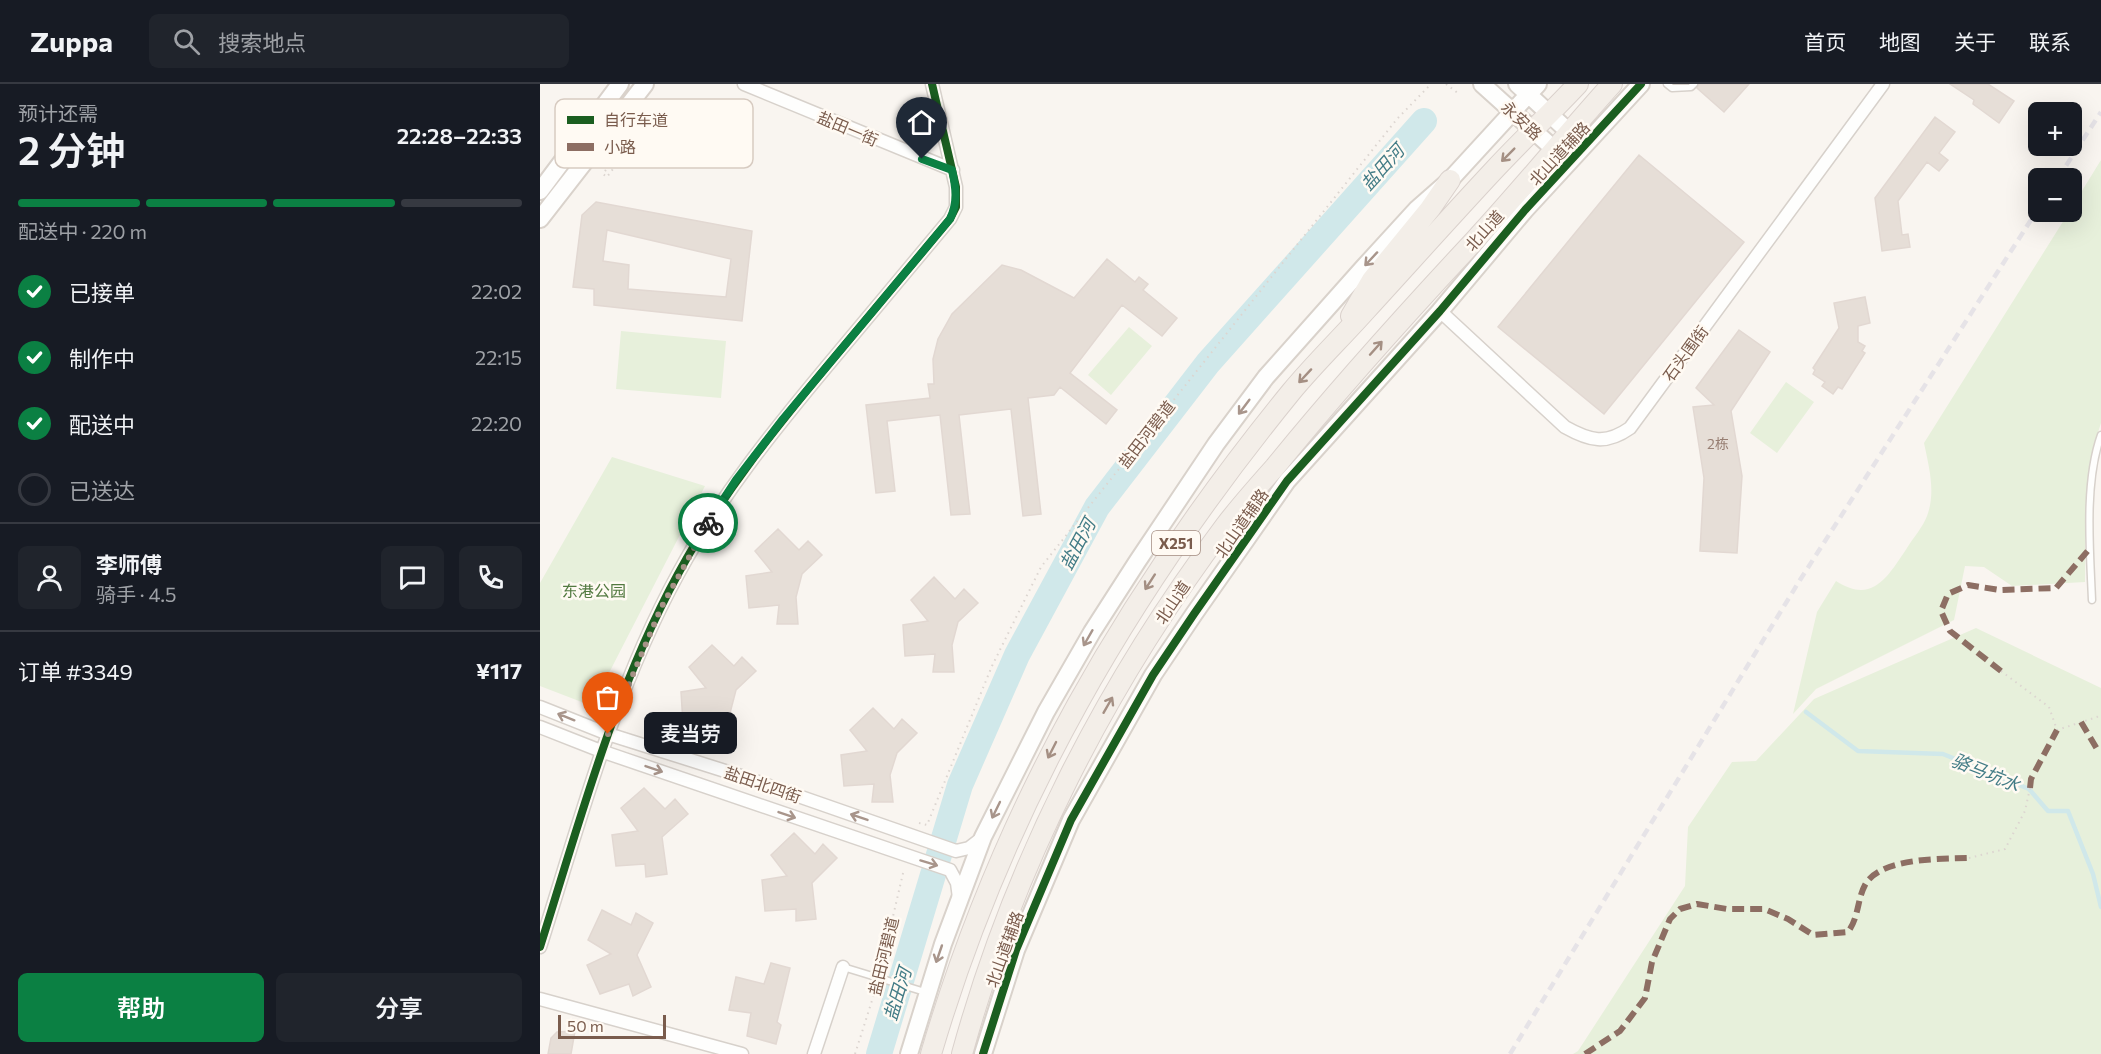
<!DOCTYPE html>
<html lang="zh">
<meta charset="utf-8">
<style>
:root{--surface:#171b24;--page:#20242c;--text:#f1f3f6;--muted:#9ea1a6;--line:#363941;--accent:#0b8043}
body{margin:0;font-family:Commissioner,"Noto Sans SC",sans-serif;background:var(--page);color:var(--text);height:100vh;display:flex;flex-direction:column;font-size:22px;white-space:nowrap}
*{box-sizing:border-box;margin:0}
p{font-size:20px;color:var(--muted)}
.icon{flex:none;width:33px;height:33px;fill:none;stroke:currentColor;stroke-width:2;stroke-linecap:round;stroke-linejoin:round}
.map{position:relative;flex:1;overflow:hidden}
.panel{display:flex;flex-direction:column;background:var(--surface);width:540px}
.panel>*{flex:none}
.buttons{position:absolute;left:1488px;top:18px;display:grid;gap:12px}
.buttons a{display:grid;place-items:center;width:54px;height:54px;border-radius:9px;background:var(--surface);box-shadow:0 6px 24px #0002;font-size:30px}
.scale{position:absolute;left:18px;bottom:15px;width:108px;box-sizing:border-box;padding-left:6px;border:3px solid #7a5c4d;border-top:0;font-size:16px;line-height:21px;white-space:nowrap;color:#7a5c4d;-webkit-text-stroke:4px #fffaf3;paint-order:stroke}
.pin{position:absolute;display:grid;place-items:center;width:51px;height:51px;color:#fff;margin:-62px -26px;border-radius:50% 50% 50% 0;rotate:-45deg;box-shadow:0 0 6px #0007}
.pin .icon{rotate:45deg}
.courier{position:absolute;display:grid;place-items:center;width:60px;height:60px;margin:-30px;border:4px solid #0b8043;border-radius:50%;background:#fff;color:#222;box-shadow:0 2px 8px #0007}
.bubble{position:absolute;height:42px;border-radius:9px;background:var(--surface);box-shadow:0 6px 24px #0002;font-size:20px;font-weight:600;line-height:42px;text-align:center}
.overview em{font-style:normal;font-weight:600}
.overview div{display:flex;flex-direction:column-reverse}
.overview{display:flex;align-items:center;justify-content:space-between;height:102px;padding:0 18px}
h1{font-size:39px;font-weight:600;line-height:45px}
.bar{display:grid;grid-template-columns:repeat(4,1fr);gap:9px 6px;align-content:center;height:72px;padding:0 18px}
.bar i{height:8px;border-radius:4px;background:var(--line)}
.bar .selected{background:var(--accent)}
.bar p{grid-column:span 4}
.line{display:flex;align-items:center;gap:15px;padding:0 18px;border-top:2px solid var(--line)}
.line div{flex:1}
.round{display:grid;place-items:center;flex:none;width:63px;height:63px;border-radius:9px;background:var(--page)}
ol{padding:0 18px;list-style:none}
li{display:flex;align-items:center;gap:18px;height:66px}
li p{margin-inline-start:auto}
li .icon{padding:6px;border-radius:50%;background:var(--accent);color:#fff;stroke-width:4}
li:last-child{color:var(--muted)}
li i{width:33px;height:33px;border:3px solid var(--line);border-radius:50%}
.action{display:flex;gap:12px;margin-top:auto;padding:12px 18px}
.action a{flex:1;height:69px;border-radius:9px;background:var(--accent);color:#fff;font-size:24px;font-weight:600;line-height:69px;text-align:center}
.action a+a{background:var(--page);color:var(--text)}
header{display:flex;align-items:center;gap:36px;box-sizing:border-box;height:84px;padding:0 30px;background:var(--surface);border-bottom:2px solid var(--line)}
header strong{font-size:28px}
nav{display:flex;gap:33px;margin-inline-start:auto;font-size:21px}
.search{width:420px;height:54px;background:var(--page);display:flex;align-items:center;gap:15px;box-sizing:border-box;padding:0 21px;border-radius:9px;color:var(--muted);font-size:22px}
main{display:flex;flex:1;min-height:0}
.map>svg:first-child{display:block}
.green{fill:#e7f0db}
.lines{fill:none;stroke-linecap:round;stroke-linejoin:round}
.stream{stroke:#d0e8ea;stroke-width:4.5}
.river{stroke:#d0e8ea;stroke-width:26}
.building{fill:#e6ded7;stroke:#e2d8d2;stroke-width:1.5;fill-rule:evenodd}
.lane-casing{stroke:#d7d1cb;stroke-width:9}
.street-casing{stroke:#d7d1cb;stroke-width:15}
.secondary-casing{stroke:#d9d2cb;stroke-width:20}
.primary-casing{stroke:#dad1cc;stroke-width:22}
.path{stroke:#dcd5d0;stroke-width:2;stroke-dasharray:1.5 4.5;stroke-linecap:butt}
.lane{stroke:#fefefd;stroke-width:6}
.street{stroke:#fefefd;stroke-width:12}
.secondary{stroke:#fefefd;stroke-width:16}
.primary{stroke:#f3eee8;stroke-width:20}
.rail{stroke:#e6e3e7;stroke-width:4.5;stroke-dasharray:9 6;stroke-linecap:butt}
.path-bridge{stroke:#dcd5d0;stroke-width:2;stroke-dasharray:1.5 4.5;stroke-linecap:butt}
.quiet{stroke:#8d6e63;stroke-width:6;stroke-dasharray:12 6;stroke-linecap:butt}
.cycleway-casing{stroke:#fffaf3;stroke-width:11}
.cycleway{stroke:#1b5e20;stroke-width:8}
.oneway{stroke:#a48f83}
.oneway2{stroke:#a8958b}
.done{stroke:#a69286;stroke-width:6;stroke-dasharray:0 10.8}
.route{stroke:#0b8043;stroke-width:8}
.labels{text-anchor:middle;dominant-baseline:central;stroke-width:5;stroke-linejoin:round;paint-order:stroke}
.number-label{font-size:14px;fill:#977e72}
.shield{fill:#fffaf3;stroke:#a28b7f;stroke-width:1.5}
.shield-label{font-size:15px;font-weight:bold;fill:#7a5c4d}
.street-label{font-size:16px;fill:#7a5c4d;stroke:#fffaf3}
.park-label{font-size:16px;fill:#537a41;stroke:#fffaf3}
.water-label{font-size:18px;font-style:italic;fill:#437c86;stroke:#fffaf3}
.key{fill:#fffaf3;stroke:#d7cbc1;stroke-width:1.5}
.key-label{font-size:16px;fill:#7a5c4d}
</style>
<header>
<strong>Zuppa</strong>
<div class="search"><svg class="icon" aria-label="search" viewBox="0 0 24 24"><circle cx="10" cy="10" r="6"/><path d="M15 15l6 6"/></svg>搜索地点</div>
<nav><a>首页</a><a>地图</a><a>关于</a><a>联系</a></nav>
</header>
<main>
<section class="panel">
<div class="overview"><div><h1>2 分钟</h1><p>预计还需</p></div><em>22:28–22:33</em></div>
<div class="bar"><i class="selected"></i><i class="selected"></i><i class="selected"></i><i></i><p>配送中 · 220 m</p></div>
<ol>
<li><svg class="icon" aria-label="check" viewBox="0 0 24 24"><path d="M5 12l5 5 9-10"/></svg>已接单<p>22:02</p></li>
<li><svg class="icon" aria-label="check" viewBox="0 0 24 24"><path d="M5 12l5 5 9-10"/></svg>制作中<p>22:15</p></li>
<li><svg class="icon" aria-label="check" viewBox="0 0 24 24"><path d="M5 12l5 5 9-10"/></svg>配送中<p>22:20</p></li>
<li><i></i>已送达</li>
</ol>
<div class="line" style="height:108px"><a class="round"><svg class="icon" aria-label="person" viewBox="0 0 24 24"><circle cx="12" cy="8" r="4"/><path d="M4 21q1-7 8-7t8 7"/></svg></a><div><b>李师傅</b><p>骑手 · 4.5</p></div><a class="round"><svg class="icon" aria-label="chat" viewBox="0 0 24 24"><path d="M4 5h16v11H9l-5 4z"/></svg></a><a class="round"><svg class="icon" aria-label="phone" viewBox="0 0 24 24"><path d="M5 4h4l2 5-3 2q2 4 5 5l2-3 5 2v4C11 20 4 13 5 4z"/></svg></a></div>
<div class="line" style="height:78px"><div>订单 #3349</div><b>¥117</b></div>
<div class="action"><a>帮助</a><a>分享</a></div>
</section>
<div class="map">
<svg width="1561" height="970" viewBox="0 0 1561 970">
<rect width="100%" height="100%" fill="#f9f5f0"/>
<path class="green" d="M1561,76V339C1543,390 1546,444 1545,498L1472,502L1444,483L1425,482L1414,536L1276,605L1253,630L1277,528L1296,497C1333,521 1348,492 1367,464C1373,454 1383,443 1387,432C1396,408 1389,383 1384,359L1529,128H1532V123Z
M589,243L612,262L571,311L548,291Z
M81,247L186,257L181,314L76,305Z
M1246,298L1274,318L1237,369L1210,349Z
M72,373L165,402L52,622L0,602V499Z
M1436,544L1561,604V970H1033L1038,967L1145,802L1148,743L1192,678L1216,677L1274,615Z"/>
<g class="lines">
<path class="stream" d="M1266,628L1318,667L1403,670L1489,705L1508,727H1528L1553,790L1561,823"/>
<path class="river" d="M339,970L420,701L477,571L557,423L668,279L884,37"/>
</g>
<path class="building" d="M1159,0H1209L1184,28L1157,4Z
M1410,0H1448L1474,17L1459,39L1433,20L1434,16Z
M1395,33L1415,48L1399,69L1408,76L1399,87L1387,78L1358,117L1362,151L1368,150L1370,163L1342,167L1335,114Z
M1099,71L1204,158L1064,330L958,243Z
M56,118L212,147L202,237L54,221V205L33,203L42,131ZM67,146L191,175L186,213L88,205L89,181L63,177Z
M567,175L595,198L599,193L608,200L603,206L637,234L622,252L582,221L530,289L577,326L566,340L520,303L514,311L488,314L501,430L483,432L471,325L419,331L430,430L411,431L400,331L347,337L355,407L336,409L326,321L390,314L388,300H394L393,275L398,255L412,230L462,181L481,186L534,214Z
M1325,213L1330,239L1318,242V258L1325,262L1322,267L1325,269L1302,305L1298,303L1293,310L1282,302L1285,298L1273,290L1275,286L1273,284L1299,244L1294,219Z
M1199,246L1230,268L1191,327L1202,392L1197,469L1160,467L1164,394L1153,323L1174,321L1156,304Z
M238,445L259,466L268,457L282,471L262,490L256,513L258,540H237L239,521L209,524L206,492L232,488L215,467Z
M394,493L415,515L424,505L438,519L418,538L412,561L414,588H393L395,570L365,572L363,541L388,537L371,516Z
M172,561L194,582L202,573L216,587L196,606L190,629L192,656H171L173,637L143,639L141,608L166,604L149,583Z
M333,624L354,645L362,635L377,649L357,669L350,691L353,718H332L334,700L304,702L301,671L327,667L310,646Z
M104,704L125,725L135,715L148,730L122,753L127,790L106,793L105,780L76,782L72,751L98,747L81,724Z
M254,749L275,770L283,760L297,774L272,799L276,835L256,837V825L225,827L222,796L247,792L231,771Z
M62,826L91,841L96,829L113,839L97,871L111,903L93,912L89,900L60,910L47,881L71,870L48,856Z
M231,879L250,884L237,938L241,941L236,960L207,952L211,929L189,926L196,893L224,900Z
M35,947L31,970H8L11,954L17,948Z"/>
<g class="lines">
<g class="lane-casing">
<path id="lane" d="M1127,0L1132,4L1151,3L1154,0
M1552,516C1550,466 1544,399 1561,351
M303,883L385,908"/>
</g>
<g class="street-casing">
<path id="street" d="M204,0L413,86
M900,227L1025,343C1050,357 1066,361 1090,344L1343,0
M0,623L68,650L201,692L416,767L429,764L442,754
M0,643L61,667L410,786L417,799L419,814
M0,863C40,737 74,607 138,490C179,414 233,347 288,281C329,232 369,184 410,135L416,123V103L392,0
M0,915L202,970
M274,970L303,883"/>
</g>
<g class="secondary-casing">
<path id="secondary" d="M942,0L1014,65L1027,69
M977,0L1029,48L1032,60
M0,107L80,0
M0,135L105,0
M369,970L403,860L443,753L506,628L552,548L597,478L676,360L726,293L823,184L877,125L910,96L998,0
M443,970L476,866L531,736L613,591L654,530L747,397L900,227L985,126L1101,0"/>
</g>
<g class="primary-casing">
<path id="primary" d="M811,232L832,196L890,125L910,96
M391,970C464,721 588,508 751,308C775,279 802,253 827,225C870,178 912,131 955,85C982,56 1011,29 1038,0
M422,970C474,780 567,599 685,442C701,421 718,402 735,383C799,304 866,230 935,156C982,105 1026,51 1072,0"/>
</g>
<path class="path" d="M906,0L919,10
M30,39L21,32L30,21L38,29
M66,73L72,77L63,90L67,93L79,77
M1461,587L1509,623L1517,646L1557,633L1561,629
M379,739L387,741L452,582L501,483L857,35L891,0
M1429,774L1465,765L1485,727L1490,704
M341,884L364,785
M315,970L336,904"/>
<use href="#lane" class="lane"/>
<use href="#street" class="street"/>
<use href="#secondary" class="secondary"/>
<use href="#primary" class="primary"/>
<path class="rail" d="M1518,94L1561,28
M970,970L1260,496L1498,125"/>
<path class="path-bridge" d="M34,42L79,77"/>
<path class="quiet" d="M1461,587L1410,547L1401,527L1408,510L1428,501L1460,506L1516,504L1551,463
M1541,638L1557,665H1561
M1490,704L1491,695L1517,646
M1045,970L1080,947L1105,914L1112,878L1130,835L1140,825L1157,820L1187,825H1224L1248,835L1273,851L1308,848C1319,833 1317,816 1325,801C1340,773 1403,775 1429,774"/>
<g class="cycleway-casing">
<path id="cycleway" d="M0,863C40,737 74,607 138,490C179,414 233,347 288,281C329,232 369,184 410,135L416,123V103L392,0
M443,970L476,866L531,736L613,591L654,530L747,397L900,227L985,126L1101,0"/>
</g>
<use href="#cycleway" class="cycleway"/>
</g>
<defs><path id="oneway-shaft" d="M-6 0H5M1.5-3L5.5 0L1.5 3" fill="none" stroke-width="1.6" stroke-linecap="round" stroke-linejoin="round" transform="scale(1.5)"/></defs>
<g class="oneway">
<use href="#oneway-shaft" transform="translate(968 71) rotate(135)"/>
<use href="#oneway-shaft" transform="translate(836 264) rotate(-48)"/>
<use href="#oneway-shaft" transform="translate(765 292) rotate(133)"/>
<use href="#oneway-shaft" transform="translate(610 498) rotate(123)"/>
<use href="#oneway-shaft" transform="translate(568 621) rotate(-60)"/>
<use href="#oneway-shaft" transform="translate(512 666) rotate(117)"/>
</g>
<g class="oneway2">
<use href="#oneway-shaft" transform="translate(831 175) rotate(133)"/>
<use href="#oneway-shaft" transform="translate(704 323) rotate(127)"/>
<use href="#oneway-shaft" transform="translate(548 554) rotate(120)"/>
<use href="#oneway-shaft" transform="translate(26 633) rotate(-158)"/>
<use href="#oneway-shaft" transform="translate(114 685) rotate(19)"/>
<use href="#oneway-shaft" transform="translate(456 726) rotate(116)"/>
<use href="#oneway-shaft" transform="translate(247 731) rotate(19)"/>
<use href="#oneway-shaft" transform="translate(319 733) rotate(-161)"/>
<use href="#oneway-shaft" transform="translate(389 779) rotate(17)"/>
<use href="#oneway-shaft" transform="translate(399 870) rotate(109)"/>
</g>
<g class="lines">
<path class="done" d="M68,650L121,524L168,439"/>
<path class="route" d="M168,439L196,396L243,335L410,135C418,118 416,104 412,86L382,75"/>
</g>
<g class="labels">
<g class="number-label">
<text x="1178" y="359">2栋</text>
</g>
<rect class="shield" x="612" y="447" width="48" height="24" rx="4.5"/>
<g class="shield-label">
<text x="636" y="459">X251</text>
</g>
<g class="street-label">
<text transform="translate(982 36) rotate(43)">永安路</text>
<text transform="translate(308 44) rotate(23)">盐田一街</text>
<text transform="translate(1019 69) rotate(-47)">北山道辅路</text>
<text transform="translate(944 146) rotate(-48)">北山道</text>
<text transform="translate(1145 269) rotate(-54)">石头围街</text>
<text transform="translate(606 350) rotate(-52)">盐田河碧道</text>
<text transform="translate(701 439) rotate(-55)">北山道辅路</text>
<text transform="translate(632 518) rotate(-56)">北山道</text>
<text transform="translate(223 700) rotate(19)">盐田北四街</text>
<text transform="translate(464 865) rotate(-70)">北山道辅路</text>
<text transform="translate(343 872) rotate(-76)">盐田河碧道</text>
</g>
<g class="park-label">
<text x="54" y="506">东港公园</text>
</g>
<g class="water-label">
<text transform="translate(842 83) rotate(-48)">盐田河</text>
<text transform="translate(537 460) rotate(-62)">盐田河</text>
<text transform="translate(1446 688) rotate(22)">骆马坑水</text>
<text transform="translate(357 910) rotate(-73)">盐田河</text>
</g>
</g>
<rect x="15" y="15" width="198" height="69" rx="9" class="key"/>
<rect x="27" y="32" width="27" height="8" fill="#1b5e20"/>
<rect x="27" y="59" width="27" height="8" fill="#8d6e63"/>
<g class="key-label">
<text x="64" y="42">自行车道</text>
<text x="64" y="69">小路</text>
</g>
</svg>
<div class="buttons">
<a>+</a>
<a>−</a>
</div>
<div class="scale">50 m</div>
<div class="pin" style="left:68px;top:650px;background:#ea580c"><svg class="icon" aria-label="bag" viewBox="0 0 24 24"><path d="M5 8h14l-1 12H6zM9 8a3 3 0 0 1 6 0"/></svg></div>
<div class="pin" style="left:382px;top:75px;background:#1f2937"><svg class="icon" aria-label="home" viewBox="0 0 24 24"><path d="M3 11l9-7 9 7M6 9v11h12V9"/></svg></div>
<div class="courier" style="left:168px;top:439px"><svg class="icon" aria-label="bike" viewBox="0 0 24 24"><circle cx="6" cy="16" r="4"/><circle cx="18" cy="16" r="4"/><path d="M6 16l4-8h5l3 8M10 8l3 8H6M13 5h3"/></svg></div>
<div class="bubble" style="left:104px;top:628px;width:93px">麦当劳</div>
</div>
</main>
